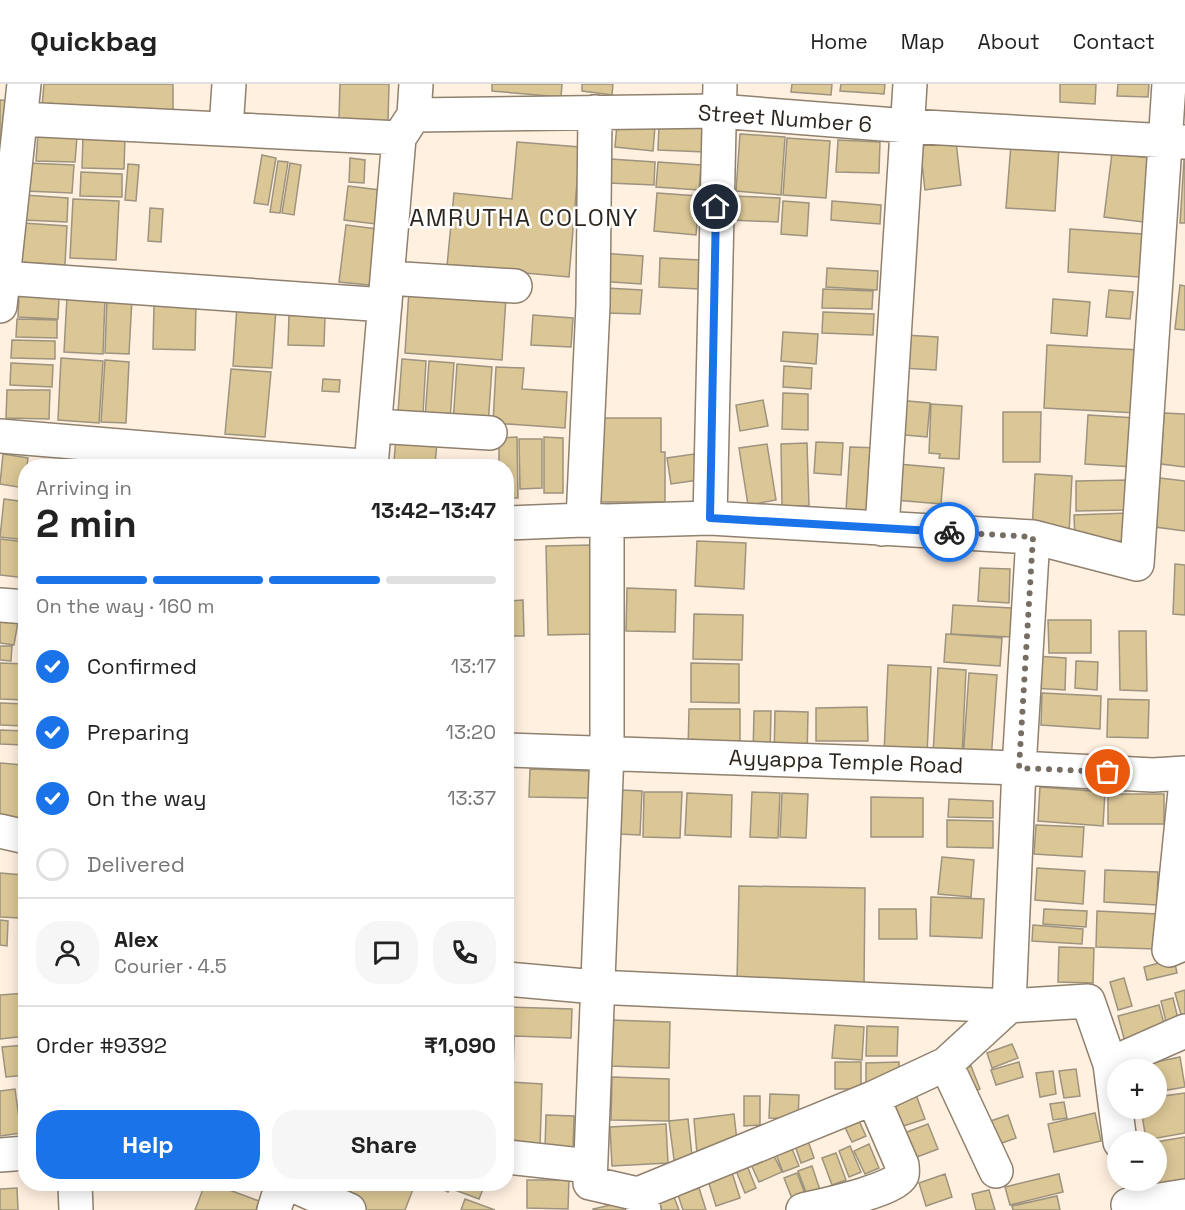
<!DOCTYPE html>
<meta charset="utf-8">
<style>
:root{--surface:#fff;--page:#f6f6f6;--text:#222;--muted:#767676;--line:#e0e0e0;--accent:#1a73e8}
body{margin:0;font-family:"Space Grotesk",sans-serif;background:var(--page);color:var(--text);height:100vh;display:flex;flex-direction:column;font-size:22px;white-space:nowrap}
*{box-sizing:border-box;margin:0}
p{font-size:20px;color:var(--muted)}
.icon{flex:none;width:33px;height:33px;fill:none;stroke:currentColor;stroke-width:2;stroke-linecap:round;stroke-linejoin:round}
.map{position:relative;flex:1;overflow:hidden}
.details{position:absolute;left:18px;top:375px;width:496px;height:732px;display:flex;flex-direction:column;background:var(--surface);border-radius:24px;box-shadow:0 3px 15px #0003}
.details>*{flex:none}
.controls{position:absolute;left:1107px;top:975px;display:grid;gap:12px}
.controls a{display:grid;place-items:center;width:60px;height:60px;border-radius:50%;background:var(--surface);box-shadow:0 3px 15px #0003;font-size:30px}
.pin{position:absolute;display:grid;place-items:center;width:51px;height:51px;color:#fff;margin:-26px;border:3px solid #fff;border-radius:50%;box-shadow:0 2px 6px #0007}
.courier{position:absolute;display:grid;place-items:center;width:60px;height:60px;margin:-30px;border:4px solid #1a73e8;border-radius:50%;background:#fff;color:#222;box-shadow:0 2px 8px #0007}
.summary em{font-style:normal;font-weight:800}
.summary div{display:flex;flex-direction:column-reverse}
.summary{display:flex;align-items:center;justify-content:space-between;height:102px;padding:0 18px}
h1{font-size:39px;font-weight:800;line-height:45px}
.bar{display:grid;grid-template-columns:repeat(4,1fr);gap:9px 6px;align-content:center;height:72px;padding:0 18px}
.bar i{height:8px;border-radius:4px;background:var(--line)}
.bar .current{background:var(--accent)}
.bar p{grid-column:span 4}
.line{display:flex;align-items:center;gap:15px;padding:0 18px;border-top:2px solid var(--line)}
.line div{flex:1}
.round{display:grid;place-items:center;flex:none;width:63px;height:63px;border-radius:24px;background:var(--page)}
ol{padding:0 18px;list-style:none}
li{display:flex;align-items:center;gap:18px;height:66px}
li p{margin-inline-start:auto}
li .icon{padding:6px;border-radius:50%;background:var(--accent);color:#fff;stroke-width:4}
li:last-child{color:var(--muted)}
li i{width:33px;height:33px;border:3px solid var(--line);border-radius:50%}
.button{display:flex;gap:12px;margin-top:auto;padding:12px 18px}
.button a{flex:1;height:69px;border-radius:24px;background:var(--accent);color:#fff;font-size:24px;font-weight:800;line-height:69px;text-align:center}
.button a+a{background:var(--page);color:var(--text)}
header{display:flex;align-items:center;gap:36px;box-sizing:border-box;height:84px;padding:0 30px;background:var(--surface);border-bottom:2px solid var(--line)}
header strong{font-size:28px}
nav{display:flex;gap:33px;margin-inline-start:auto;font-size:21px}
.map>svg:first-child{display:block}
.building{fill:#dbc796;stroke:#9d937e;stroke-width:1.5}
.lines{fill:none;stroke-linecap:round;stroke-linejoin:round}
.minor-casing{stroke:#90806e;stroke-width:36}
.minor{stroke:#fff;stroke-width:33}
.done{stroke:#766d63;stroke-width:6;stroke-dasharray:0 10.8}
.route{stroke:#1a73e8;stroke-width:8}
.labels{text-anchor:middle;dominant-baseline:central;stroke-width:5;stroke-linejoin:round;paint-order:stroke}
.street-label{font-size:22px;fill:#2d261f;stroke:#fff}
.neighbourhood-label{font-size:24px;letter-spacing:1.5px;fill:#2d261f;stroke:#fff}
</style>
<header>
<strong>Quickbag</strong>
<nav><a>Home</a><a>Map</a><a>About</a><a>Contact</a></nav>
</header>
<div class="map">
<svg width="1185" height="1126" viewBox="0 0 1185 1126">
<rect width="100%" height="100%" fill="#fff0e0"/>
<path class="building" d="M44,0H173V31L42,22Z
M340,0H389L388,37L339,36Z
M492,0H562L561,13L492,7Z
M582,0H613L612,11L582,7Z
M792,0H832L831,11L791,8Z
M841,0H885L884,10L840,7Z
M1060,0H1096L1095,20L1060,18Z
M1118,0H1149L1148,13L1117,12Z
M0,16L11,17L0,84Z
M617,40L655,42L653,67L615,63Z
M659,40L706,42L705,68L658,66Z
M38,50L77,52L75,78L36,77Z
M740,50L785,53L781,111L736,107Z
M83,52H125L124,85L82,84Z
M787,54L830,57L826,114L783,111Z
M838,56L880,58L879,89L836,88Z
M517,58L580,63L569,193L447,182L454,109L512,115Z
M956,58L961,101L925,106L920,62Z
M1011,60L1059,63L1055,127L1006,124Z
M1112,69L1159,75L1151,139L1104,133Z
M262,71L276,74L268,121L254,119Z
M350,74L365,76L364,99L349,98Z
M610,75L655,78L654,101L609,99Z
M1184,76H1185V139H1180Z
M278,77L288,78L280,129L270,128Z
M658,78L701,81L699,106L656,103Z
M27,79L74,81L72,109L25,107Z
M290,79L301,81L294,131L282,129Z
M128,80L139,81L136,117L125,116Z
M81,88L122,90V113L80,112Z
M348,102L388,107L384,141L344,136Z
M657,109L699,112L696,151L654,147Z
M24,111L68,114L67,138L23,136Z
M733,112L780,114L778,138L731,136Z
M73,115L119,117L116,176L70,174Z
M783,117L809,119L807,152L781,150Z
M832,117L881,121L880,140L831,136Z
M150,124L163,125L161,158L148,157Z
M23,139L67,142L65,181L20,178Z
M346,141L385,146L379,202L339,198Z
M1070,145L1143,150L1140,193L1068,188Z
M600,169L643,172L641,200L598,197Z
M660,174L700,176L699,205L659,203Z
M827,184L878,187L877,206L826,203Z
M1180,201L1185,202V246L1175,245Z
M606,204L642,206L640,230L605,229Z
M823,205L873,207L872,225L822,224Z
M409,206L506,213L502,276L405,269Z
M1109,206L1133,208L1130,235L1106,233Z
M19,211L59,213L58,235L18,233Z
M67,212L105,214L103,270L64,268Z
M107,213L132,214L129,270L105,269Z
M1053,215L1090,218L1087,252L1051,249Z
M154,220H196L195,266L153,265Z
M237,221L276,224L272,284L233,282Z
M823,228L874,230L873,251L822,249Z
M289,231L325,232L324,262L288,261Z
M533,231L573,234L571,263L531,261Z
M17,235L57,236V254L16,253Z
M783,248L818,250L816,280L781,277Z
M904,251L938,253L936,286L902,284Z
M12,256L55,257V275L11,274Z
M1047,261L1140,266L1137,329L1044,324Z
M61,274L103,277L99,339L58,336Z
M402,275L426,277L423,330L398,328Z
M105,276L129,278L126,339L101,338Z
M429,277L454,279L450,336L425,334Z
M11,279L53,281L52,303L10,301Z
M457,280L492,283L488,342L453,339Z
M784,282L812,284L811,305L783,303Z
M496,283L524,284L522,305L567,308L565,344L493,339Z
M231,285L271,288L265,353L225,350Z
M323,295L340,296L339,308L322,307Z
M7,306H50L49,335L6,334Z
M783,309L808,310V346L782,345Z
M763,316L768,342L740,347L736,321Z
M897,316L930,319L927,353L894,350Z
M931,320L962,322L959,375L939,374L940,370L929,369Z
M1003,328H1041L1040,378H1003Z
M1164,329L1185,330V383L1161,380Z
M1088,331L1136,334L1134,383L1085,380Z
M601,334H661V368H665V418H601Z
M517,353L518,414H507V382H499V354Z
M544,353L563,354V409H544Z
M396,354L437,358L435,381L394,377Z
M519,355H542V404L520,405Z
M816,358L843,359L841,391L814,389Z
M807,359L809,422H782L781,360Z
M767,360L776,416L748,421L739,364Z
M850,363L881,364L877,429L846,427Z
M3,370L28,374L24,404L0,400Z
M694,370L698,396L671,400L667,374Z
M898,380L944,384L941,420L895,416Z
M1035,390L1072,392L1069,450L1032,448Z
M1160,394L1185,397V447L1155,443Z
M1129,396V426L1076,427V397Z
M4,415L26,418V456L0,453Z
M1129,429V457L1075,458L1074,431Z
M0,455L26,458V494L0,491Z
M697,457L746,459L744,505L695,502Z
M592,461L594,550L548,551L546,462Z
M1175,480L1185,481V531L1173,530Z
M980,484L1010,485L1009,519L978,517Z
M627,504L676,506L675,548L626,547Z
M523,516L524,552H507V517Z
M953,521L1012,524L1011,553L951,550Z
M694,530L743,531L742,576L693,575Z
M0,535L18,538L14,561L0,559Z
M1048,536H1091V569H1049Z
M1119,547H1146L1147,607L1120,606Z
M946,550L1002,554L1000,582L944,578Z
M0,562H12L11,577L0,576Z
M1035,572L1066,574L1065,606L1033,604Z
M1076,577L1098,578L1097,606L1075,604Z
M0,579L26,580V616L0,615Z
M691,579L739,580V619L691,618Z
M888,581L931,583L927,670L884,669Z
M938,584L966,586L962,672L933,670Z
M969,589L997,591L991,677L963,675Z
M1042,609L1101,612L1100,645L1041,641Z
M1108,615L1149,616L1148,654L1107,653Z
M0,619L26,620L25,642L0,641Z
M867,623L868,657H816V624Z
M689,625H740V668L688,667Z
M754,627H771L770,672H753Z
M775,627L808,628L807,675L774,674Z
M0,646L24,647L23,661L0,660Z
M0,679L23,681L19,742L0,740Z
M530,685L590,687L589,714L529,713Z
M1040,703L1105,708L1103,742L1038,737Z
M621,706L642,707L640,751L619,750Z
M644,708H682L680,754L643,753Z
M752,708L780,709L778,754L750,753Z
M687,709L732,711L731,753L685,751Z
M782,709L808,710L806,754L780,753Z
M1108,710H1164V740H1108Z
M871,713L923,714V753H871Z
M949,715L993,717V734L948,733Z
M947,736L993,737V764L947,763Z
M1036,741L1084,743L1082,773L1034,770Z
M942,773L974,776L971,813L938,810Z
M1037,784L1085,787L1083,820L1035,816Z
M1105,786L1158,788L1157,821L1104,818Z
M0,789L23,791L20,834L0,833Z
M739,802L865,804L864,900L737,898Z
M931,813L984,815L982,854L930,852Z
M879,825H916L917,855H879Z
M1044,825L1087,827L1086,843L1043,840Z
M1097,827L1157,830L1156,865L1096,863Z
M0,836L8,837L7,862L0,861Z
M1033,841L1083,845L1082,860L1032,857Z
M1059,863L1094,864L1093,899L1058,898Z
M1174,875L1177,889L1147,896L1144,883Z
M1124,894L1132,922L1118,926L1110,898Z
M1185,906V933L1182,934L1175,909Z
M26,909V952L0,955V911Z
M1173,914L1179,939L1167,942L1161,917Z
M1159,921L1166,947L1125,958L1118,932Z
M507,923L572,925L571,954L514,952L513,990L507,989Z
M610,936L670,938L669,984L609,982Z
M835,941L864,943L862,976L832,974Z
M867,942L898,943L897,972H866Z
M1012,960L1018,974L992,984L987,969Z
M26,961V991L6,993L2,963Z
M1180,973L1185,1003L1156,1008V986H1143L1142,981Z
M835,978H861V1005H835Z
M899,978V1000H866V979Z
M1019,978L1023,993L996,1001L991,986Z
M971,982L980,1005L964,1011L955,988Z
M1076,985L1080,1012L1064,1014L1059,987Z
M1053,987L1056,1010L1040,1013L1036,989Z
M612,993L669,995V1037L611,1036Z
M511,998L542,1000L540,1062L509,1061Z
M15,1005L21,1049L0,1052V1007Z
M915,1008L925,1035L897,1044L888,1017Z
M1185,1009V1049L1146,1056L1141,1024H1156V1013Z
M770,1010L799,1011L798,1035L769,1034Z
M744,1012H760V1041L744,1042Z
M1064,1018L1067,1034L1053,1036L1050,1020Z
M855,1028L866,1052L852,1058L841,1035Z
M1095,1029L1101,1057L1054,1068L1048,1040Z
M734,1030L738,1066L697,1070L694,1035Z
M546,1031L574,1032L573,1066L545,1065Z
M1008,1031L1016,1054L988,1064L979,1041Z
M688,1035L693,1081L675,1083L669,1037Z
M666,1040L668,1079L612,1082L610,1043Z
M928,1040L938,1065L909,1076L899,1051Z
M805,1048L814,1074L801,1079L792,1053Z
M1185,1053V1098L1155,1102L1154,1096H1156V1058Z
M789,1057L799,1082L783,1088L773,1063Z
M869,1060L879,1084L865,1090L854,1067Z
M850,1062L861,1088L849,1093L839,1067Z
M771,1066L782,1088L759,1098L749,1076Z
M836,1069L846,1096L832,1101L822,1074Z
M744,1074L756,1104L745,1109L733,1079Z
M730,1082L740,1114L716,1122L706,1090Z
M812,1082L820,1106L807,1111L798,1087Z
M797,1089L806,1112L793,1117L784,1094Z
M945,1090L952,1113L926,1122L919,1099Z
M1059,1090L1063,1108L1010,1121L1005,1103Z
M527,1096H569L568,1125L527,1124Z
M205,1100H213L259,1117L256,1126H195Z
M352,1100H415L405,1126H366L345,1118Z
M432,1100H452L448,1108Z
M458,1100H485L479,1115L455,1106Z
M17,1104L18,1126H0V1105Z
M699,1104L706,1126H683L678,1111Z
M989,1106L995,1126H976L972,1110Z
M1057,1112L1060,1126H1013L1012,1122Z
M674,1113L679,1126H653L651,1121Z
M465,1115L495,1126H461Z
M632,1116L634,1126H593V1125Z"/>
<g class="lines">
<g class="minor-casing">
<path id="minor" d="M414,31L718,27L908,42L1185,58
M20,35L399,54
M226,45L229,0
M3,194L385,221
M388,194L515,202
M0,222L24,0
M375,342L490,349
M0,352L361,382
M371,382L399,54L414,31L416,0
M710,434L1033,453L1137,480L1169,0
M583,436L607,437L710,434L720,0
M607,437V668L590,1099L638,1110L644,1126
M507,439L583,436L593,221L595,28
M882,445L910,0
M1033,453L1019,684L1009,922L1088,917L1110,980L1120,1058
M0,521L26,523
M507,666L1019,684L1153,691L1185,689
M1185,707L1169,866L1185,859
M0,747L26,753
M507,895L596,903L1009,922
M946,980L996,1087
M1110,980L1185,947
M0,1071L26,1069
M507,1073L590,1082
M75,1100L76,1126
M290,1100L349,1126
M638,1110L873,1014L946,980L1009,922
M1128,1121L1185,1112
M274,1126L282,1100
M803,1126C820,1122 896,1106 902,1091C903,1088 902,1084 902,1081L873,1014"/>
</g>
<use href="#minor" class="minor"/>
</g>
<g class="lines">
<path class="done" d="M949,448L1033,453L1019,684L1108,688"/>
<path class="route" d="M716,123L710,434L949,448"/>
</g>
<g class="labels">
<g class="street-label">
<text transform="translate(785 34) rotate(4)">Street Number 6</text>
<text transform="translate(846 677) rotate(2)">Ayyappa Temple Road</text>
</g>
<g class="neighbourhood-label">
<text x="524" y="133">AMRUTHA COLONY</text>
</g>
</g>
</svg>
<div class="controls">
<a>+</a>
<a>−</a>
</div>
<div class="pin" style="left:1108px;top:688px;background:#ea580c"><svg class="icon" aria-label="bag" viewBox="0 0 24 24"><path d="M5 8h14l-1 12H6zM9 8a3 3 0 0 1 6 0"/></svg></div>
<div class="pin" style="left:716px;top:123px;background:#1f2937"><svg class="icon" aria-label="home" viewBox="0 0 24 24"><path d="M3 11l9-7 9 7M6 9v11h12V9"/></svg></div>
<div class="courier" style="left:949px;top:448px"><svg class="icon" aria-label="bike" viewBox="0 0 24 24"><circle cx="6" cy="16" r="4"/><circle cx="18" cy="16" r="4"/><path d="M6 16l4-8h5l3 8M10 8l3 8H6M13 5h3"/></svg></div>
<section class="details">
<div class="summary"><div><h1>2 min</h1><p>Arriving in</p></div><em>13:42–13:47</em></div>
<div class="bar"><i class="current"></i><i class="current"></i><i class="current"></i><i></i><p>On the way · 160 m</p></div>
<ol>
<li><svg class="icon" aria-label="check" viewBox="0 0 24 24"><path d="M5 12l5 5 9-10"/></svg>Confirmed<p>13:17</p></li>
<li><svg class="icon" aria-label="check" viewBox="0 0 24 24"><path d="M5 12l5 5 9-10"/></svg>Preparing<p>13:20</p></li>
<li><svg class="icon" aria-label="check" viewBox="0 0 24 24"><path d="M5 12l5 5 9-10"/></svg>On the way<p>13:37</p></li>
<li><i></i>Delivered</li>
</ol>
<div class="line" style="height:108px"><a class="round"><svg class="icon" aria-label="person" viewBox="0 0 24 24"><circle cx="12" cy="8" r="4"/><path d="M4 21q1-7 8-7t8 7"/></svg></a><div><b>Alex</b><p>Courier · 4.5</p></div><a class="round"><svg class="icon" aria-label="chat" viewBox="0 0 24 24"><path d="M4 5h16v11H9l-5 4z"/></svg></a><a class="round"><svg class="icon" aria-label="phone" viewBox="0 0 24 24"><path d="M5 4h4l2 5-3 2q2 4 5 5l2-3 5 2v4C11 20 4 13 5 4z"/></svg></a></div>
<div class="line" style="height:78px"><div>Order #9392</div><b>₹1,090</b></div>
<div class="button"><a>Help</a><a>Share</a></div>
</section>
</div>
